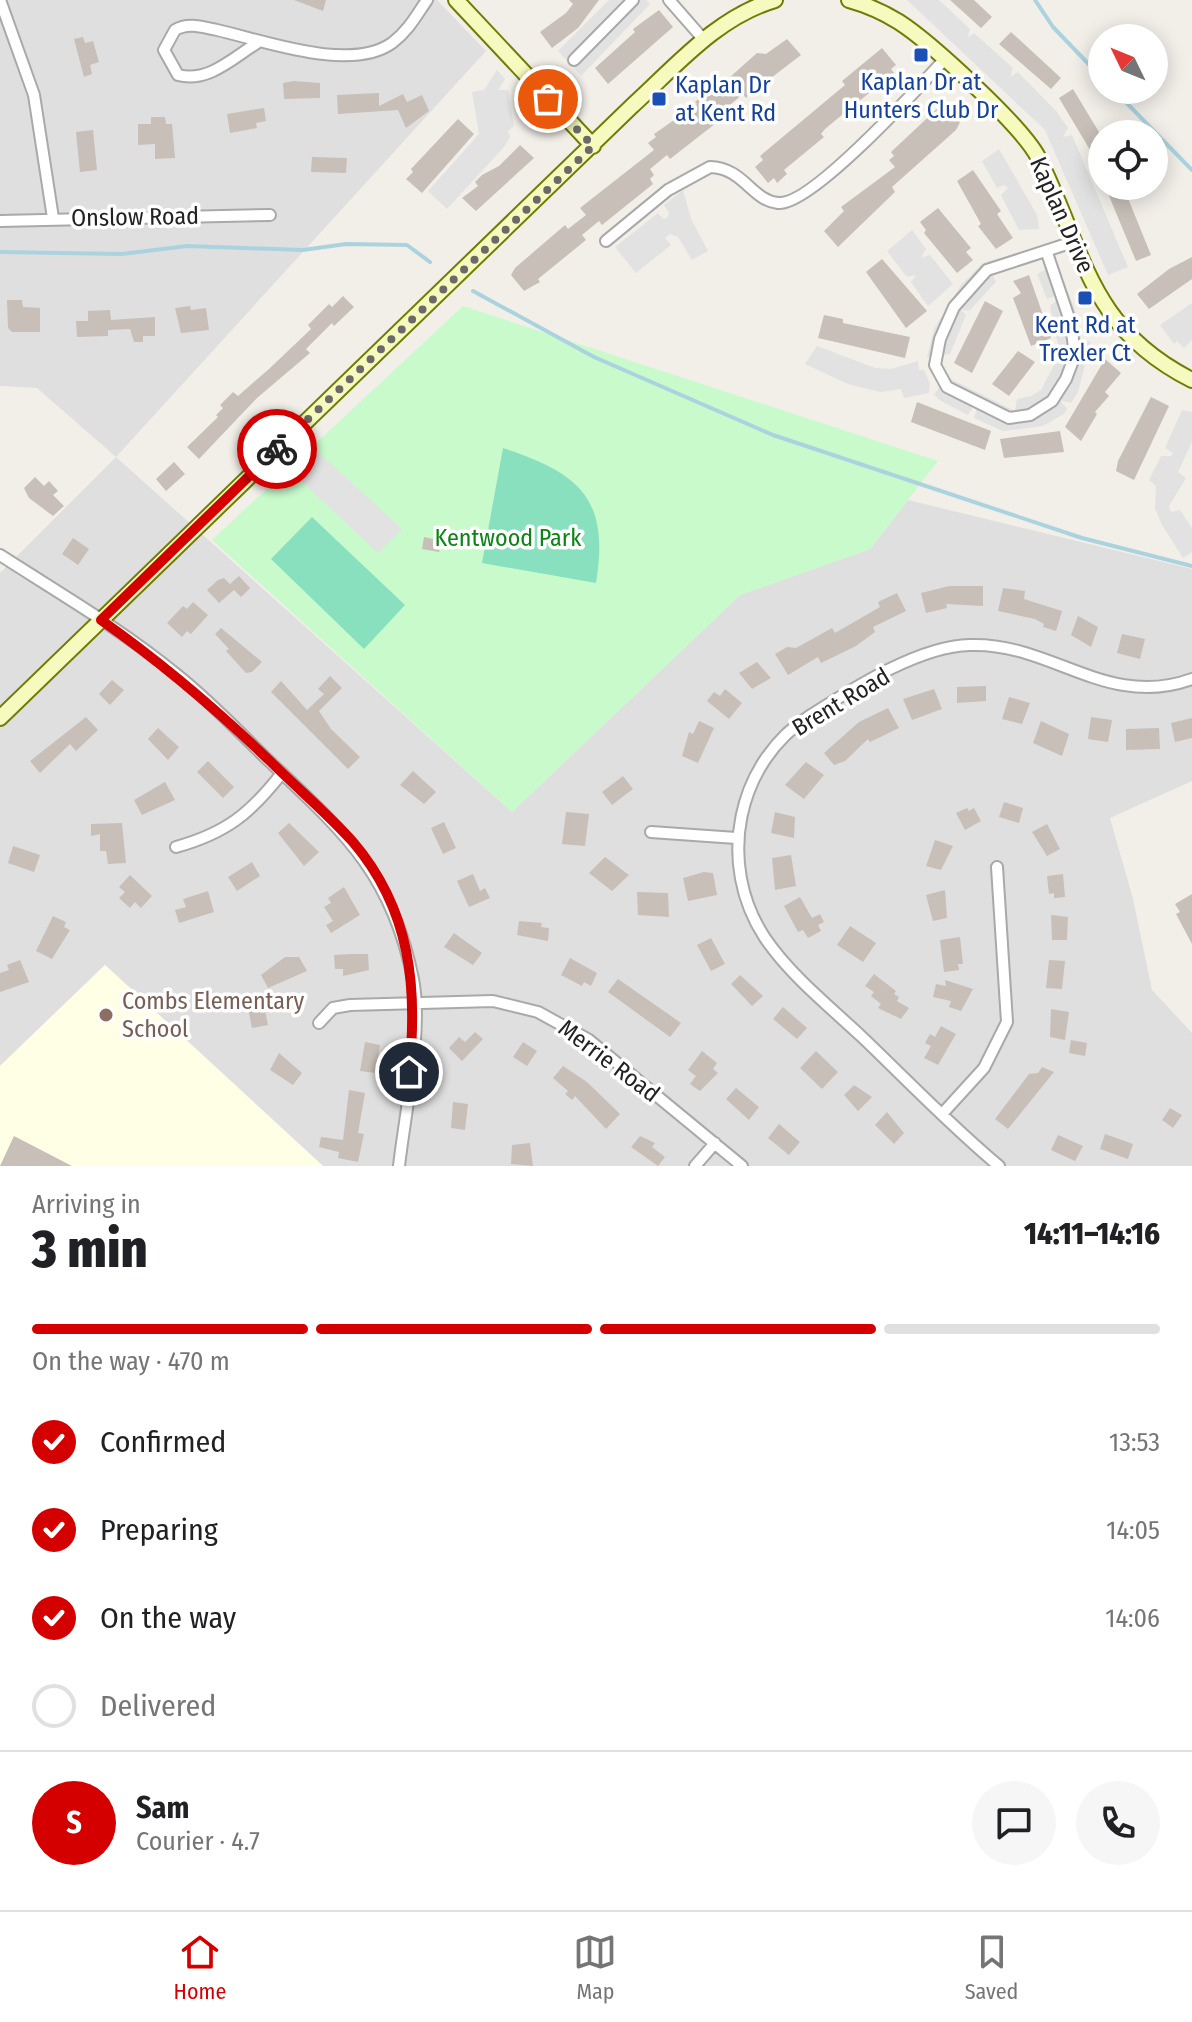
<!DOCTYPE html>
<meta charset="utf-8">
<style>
:root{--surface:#fff;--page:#f6f6f6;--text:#202124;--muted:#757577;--line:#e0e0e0;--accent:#d40000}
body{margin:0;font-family:"Fira Sans Condensed",sans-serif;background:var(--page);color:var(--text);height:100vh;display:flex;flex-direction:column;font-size:30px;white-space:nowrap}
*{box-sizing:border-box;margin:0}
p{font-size:26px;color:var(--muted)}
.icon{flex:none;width:44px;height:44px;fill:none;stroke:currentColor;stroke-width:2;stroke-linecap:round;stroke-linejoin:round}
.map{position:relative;height:1166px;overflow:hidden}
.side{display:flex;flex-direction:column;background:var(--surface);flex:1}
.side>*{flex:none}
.needle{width:52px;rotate:313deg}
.controls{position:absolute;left:1088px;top:24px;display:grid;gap:16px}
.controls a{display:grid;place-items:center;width:80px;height:80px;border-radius:50%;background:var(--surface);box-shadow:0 4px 20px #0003;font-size:40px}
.pin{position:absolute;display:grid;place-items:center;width:68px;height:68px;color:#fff;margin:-34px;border:4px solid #fff;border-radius:50%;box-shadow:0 2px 8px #0007}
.courier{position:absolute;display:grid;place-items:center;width:80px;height:80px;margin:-40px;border:6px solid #d40000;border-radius:50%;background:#fff;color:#222;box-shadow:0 2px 10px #0007}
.headline em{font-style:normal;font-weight:800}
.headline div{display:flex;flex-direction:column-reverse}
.headline{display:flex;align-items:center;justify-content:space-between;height:136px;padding:0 32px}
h1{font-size:52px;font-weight:800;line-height:60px}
.bar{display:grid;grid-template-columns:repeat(4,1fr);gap:12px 8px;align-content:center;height:96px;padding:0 32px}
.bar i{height:10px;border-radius:6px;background:var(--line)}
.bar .active{background:var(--accent)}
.bar p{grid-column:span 4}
.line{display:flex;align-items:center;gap:20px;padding:0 32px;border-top:2px solid var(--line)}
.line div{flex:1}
.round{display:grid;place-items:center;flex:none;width:84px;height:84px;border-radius:42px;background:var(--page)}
ol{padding:0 32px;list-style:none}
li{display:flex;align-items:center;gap:24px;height:88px}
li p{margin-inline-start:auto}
li .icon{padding:8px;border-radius:50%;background:var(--accent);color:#fff;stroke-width:4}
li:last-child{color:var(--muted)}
li i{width:44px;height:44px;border:4px solid var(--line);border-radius:50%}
.tab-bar{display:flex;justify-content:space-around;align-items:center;height:112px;border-top:2px solid var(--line);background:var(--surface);font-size:22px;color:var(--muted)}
.tab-bar a{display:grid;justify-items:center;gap:4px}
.tab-bar .active{color:var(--accent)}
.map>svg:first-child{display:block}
.residential{fill:#e0dfdf}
.education{fill:#ffffe5}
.park{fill:#c8facc}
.pitch{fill:#88e0be}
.parking{fill:#e2e2e2}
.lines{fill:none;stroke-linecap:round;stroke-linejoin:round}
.stream{stroke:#aad3df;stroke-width:4}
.building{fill:#c7bfb8}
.street-casing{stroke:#a9a9a9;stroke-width:14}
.secondary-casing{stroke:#707d05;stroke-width:18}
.street{stroke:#fff;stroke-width:10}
.secondary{stroke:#f7fabf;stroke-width:14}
.done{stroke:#6b6a68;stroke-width:8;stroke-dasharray:0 14.4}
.route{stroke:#d40000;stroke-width:10}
.transit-dot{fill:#1a4fb4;stroke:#fff;stroke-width:3}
.education-dot{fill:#8d6e63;stroke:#fff;stroke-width:3}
.labels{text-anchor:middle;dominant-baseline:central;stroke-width:7;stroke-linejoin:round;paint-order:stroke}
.transit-label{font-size:24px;fill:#164399;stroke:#fff}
.street-label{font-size:24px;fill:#222;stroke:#fff}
.park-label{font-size:24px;fill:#0c8416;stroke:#fff}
.education-label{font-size:24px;fill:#785e54;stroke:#fff;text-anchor:start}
</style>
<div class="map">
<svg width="1192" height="1166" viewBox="0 0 1192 1166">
<rect width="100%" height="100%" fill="#f2efe9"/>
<path class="residential" d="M0,0H437L486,51L116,457L512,812L740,595L870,549L908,500L1192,569V781L1110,818L1133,899L1152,990L1192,1033V1166H323L105,965L0,1066V573L116,457L37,388L0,386Z"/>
<path class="education" d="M105,965L323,1166H0V1066Z"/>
<path class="park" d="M463,306L938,461L870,549L740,595L512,812L212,540Z"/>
<path class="pitch" d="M503,448C579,473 610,498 596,583L482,563Z
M312,517L405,605L364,649L271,559Z"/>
<path class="parking" d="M609,0H646L650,4L581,76L558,51Z
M907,0H939L970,29L967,38L974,33L1013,68L1010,77L1018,72L1056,111L1068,128L1063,137L1072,135L1128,267L1108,275L1045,130Z
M497,70L505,79L498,90H508L514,126L508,131L510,137L504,147L447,209L428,191L479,134L472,92L484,90Z
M999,149L1037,215L1039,229L1019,230L1001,195L1008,188L1004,185L997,188L982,161Z
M683,190L691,219L708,251L692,260L678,237L670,234L665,238L671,245L636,273L615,247L658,213L663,219L667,218L669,213L664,205Z
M912,230L926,249L921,258L930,255L953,284L928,306L911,282L916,275L907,277L887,251Z
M1023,251L1024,263L991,272L996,282L969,311L960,309L966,315L950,354L927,357L934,329L961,285L983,263Z
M1057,264L1077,315L1081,340L1091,342L1078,392L1071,403L1060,400L1067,409L1064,414L1043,426L1003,431L974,418L977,408L973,407L968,415L941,401L934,395L947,377L1015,411L1017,399L1031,396L1041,390L1056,361L1065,363L1068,353L1059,349L1050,306L1058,299L1055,296L1047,299L1037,274Z
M1192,303V340L1184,348L1177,341L1174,344L1160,325Z
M817,346L875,368L891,369L918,361L919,370H924L930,383L929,393L904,398L901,389L880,392L848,384L805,364Z
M1182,410L1192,412V442L1178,472L1186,478L1169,506L1171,512L1180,510L1192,528V552L1183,558L1162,525L1155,508L1156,486L1149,480L1161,456H1171L1173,453L1165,448Z
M318,452L402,529L378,553L296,476Z"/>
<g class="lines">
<path class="stream" d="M1035,0L1053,27L1102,78
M1114,90L1192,170
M0,252L122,254L187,246L303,250L346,244L407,245L430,262
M473,291L594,357L773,435L1082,538L1192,566"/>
</g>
<path class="building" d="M294,0H326L323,11Z
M569,0H599L578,28L552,48L540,32L566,13L573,4Z
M950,0H974L992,17L981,28Z
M659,10L673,27L608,84L595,68L635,32L633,29Z
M1011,32L1061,78L1051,89L999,44Z
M83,37L85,43L93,41L99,62L90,65L92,74L84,77L74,39Z
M787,39L801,55L767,81L764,77L746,98L743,94L719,114L722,118L711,127L670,159L667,155L650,169L654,175L650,179L653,184L602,225L599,221L582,235L586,240L538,279L540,282L524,291L511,275L515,268L565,225L568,229L586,215L580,208L654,150L648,143L656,137L654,134L697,104L695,102L702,95L705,98L711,94L757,53L766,54Z
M882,48L896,65L891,69L894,73L853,106L856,110L846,118L843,114L825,129L821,134L824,137L784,170L787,174L777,183L774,178L768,183L755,167L763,160L760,156L845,85L842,81Z
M294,81L320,83V98L284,99L283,83Z
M1073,89L1102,137V170L1059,98Z
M379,93V106L403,94L407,102L422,95L429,111L406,128L398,110L338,114L337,95Z
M947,106L960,122L956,130L892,187L895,192L838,247L824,231L844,211L841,207L895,167L889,160L894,156L891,152L939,107L942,111Z
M264,108L266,121L256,123L257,128L230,133L227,114Z
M151,117H165L166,124H172L175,158L155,159V144L138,145V124H151Z
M458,119L474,134L422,193L406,179L413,172L411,169Z
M93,130L97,170L80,172L76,132Z
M520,145L534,158L476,211L462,198L478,186L475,182L482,175L499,166Z
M312,157L347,158L346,173L311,172Z
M973,170L1001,211L997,214L1013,238L996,249L978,226L981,224L957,181Z
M1105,186H1123L1151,255L1136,261Z
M938,208L971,248L966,252L973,260L957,273L924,233L926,230L920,222Z
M1192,257V279L1149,309L1137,294L1169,269Z
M882,259L927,311L906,328L866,272Z
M1029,275L1051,338L1031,346L1013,298L1021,293L1013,281Z
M343,296L354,307L334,326L332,323L306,349L310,353L257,398L199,459L187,447L218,417L216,415L223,408L220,405L233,392L238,396L269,369L311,329L308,325L329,304L332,307Z
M7,300H22L23,307L40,308V332H12L8,328Z
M985,301L1003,311L972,373L954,363Z
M190,306L191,310L206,308L209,330L181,333L175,308Z
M110,310L111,320L155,317V336H143V342H134L130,329L108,330V336L77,337L76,321H88V311Z
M824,315L843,319V323L910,337L905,358L818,338Z
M1018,351L1035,362L1009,396L992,384Z
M1105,359L1121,373L1105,392L1109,396L1095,412L1097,414L1081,441L1065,427Z
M1151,397L1169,406L1134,480L1116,471L1118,461Z
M917,402L991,431L985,450L911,422Z
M1060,431L1064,452L1004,458L1000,439Z
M174,462L185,474L166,491L156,479Z
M35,477L44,486L49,481L58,491L53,495L64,506L53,516L29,498L24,488Z
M424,537L442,541L439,552L422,549Z
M73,538L89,549L78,565L62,554Z
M239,576L250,588L241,597L234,590L219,603L207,590L218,580L224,578L230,584Z
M949,586H983V606L946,604L947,608L926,613L921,593Z
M1003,588L1025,591L1024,599L1062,611L1056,631L1043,627L1044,624L1035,619L998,611Z
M897,593L906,611L873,627L875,632L856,646L821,663L818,657L788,675L775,654L787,647L796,648L832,628L835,633L880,607L878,602Z
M193,602L208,615L191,634L187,631L182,637L167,623L183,606L187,609Z
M1078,616L1098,627L1091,647L1071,635Z
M221,628L262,662L252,672L246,673L226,651L229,649L215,634Z
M1122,634L1145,639L1140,659L1117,653Z
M757,662L771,678L752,689L739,673Z
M330,676L342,688L319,711L331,729L360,757L348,769L271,692L281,681L307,710L324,694L318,689Z
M112,680L124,690L110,705L99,694Z
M986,686V701L957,703V687Z
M725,689L742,703L729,719L707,701L714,692L720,696Z
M934,689L942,709L912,720L903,699Z
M1009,697L1030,703L1022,724L1002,719Z
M888,708L899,728L870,742L868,739L845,761L834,765L824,753L859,722Z
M86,717L98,730L76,751L70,744L40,773L30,761Z
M1091,717L1112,720L1108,742L1088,739Z
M1192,718V738L1175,742L1171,723Z
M699,721L714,728L698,763L682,756L689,732L693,734Z
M1041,721L1069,734L1062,756L1033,743Z
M158,728L179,747L168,760L148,739Z
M1159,728L1160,749L1126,750V729Z
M208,761L234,787L223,798L197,772Z
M806,762L824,775L804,799L785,785Z
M413,771L436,792L424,804L400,785Z
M623,776L633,789L612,805L602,792Z
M165,782L175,800L142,815L134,800Z
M1004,802L1023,808L1019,823L999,817Z
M967,808L969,811L974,808L981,821L965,830L956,813Z
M566,812L589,814L585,846L562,844Z
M775,812L795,817L794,838L771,833Z
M444,822L456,848L443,854L431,828Z
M122,823L126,863L108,864L106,851H100V834L91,836V824Z
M289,823L319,852L304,866L278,833Z
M1047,824L1060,849L1047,856L1032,832Z
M935,840L953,846L941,870L926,866Z
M13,846L40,855L34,872L8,863Z
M791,855L796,886L775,890L772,858Z
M605,857L629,875L612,891L589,873Z
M252,862L260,876L237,891L228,877Z
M704,872L713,873L717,895L688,901L683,878Z
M473,874L480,891L485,888L490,898L469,907L457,881Z
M1063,874L1065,897L1054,898V893L1049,894L1047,876Z
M130,875L152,896L141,908L135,902L130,908L119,898L125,892L119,887Z
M344,887L360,915L331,933L326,925L333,921L324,907L331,903L328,898Z
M945,890L947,918L933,921L926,895Z
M208,891L214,912L179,923L175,910L186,907L183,899Z
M637,892L668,893L669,917L638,915Z
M1192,894V944L1176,914L1180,912L1175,904Z
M800,897L812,918L820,914L824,922L818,925L821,931L808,938L803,930L798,932L784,906Z
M1051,915L1068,917L1067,940H1052Z
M53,916L66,922L64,927L70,930L52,959L36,951Z
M519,921L542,923L541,927L549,928L548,941L517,935Z
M850,926L876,943L863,962L837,945Z
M454,933L482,953L473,965L444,947Z
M960,937L963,964H958L959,970L944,972L940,940Z
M711,938L725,964L711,971L697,945Z
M351,954H368L369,970L343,976V969H335L334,955Z
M285,957H299L307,971L268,988L261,975Z
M570,958L597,973L591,986L584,982L582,986L561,975Z
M20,960L29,982L0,992V973L9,970L7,965Z
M1049,960L1065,961L1062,989L1046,988Z
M874,974L896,991L894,994L899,997L897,1001L909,1008L901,1019L878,1008L881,1004L871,996L874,992L865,986Z
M740,975L763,996L752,1006L731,984Z
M618,979L681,1023L670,1037L608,992Z
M945,980L973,989L961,1011L949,1007L951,1001L933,997L936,984L946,986Z
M262,995L268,1025L252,1028L246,998Z
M783,1007L807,1028L797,1039L773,1019Z
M1051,1009L1069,1012L1065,1040L1050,1037Z
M941,1026L956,1034L938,1065L924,1058L931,1046L925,1043L930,1034L935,1037Z
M475,1032L483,1039L462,1061L449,1048L459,1037L465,1042Z
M1071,1040L1087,1043L1085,1056L1069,1053Z
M365,1042L380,1045L375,1073L360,1071Z
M523,1042L537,1051L527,1066L513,1057Z
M702,1051L717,1063L713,1069L718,1073L700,1091L690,1084L696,1076L688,1070Z
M816,1051L838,1072L822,1089L800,1068Z
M279,1053L302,1073L293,1085L270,1070Z
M563,1066L587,1082L620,1114L606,1129L575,1096L572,1100L565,1094L568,1091L553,1078Z
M1042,1067L1054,1072L1008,1129L995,1119L1029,1074L1038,1073Z
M854,1085L872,1097L858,1111L844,1095Z
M736,1088L759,1107L749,1120L726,1099Z
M349,1090L365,1093L358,1133L364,1134L358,1162L338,1158L339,1152L319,1147L321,1137L343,1140Z
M453,1102L468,1104L465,1130L451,1128Z
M1170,1108L1182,1115L1173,1128L1162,1120Z
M887,1112L904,1133L894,1144L875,1125Z
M779,1124L800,1142L789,1155L768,1138Z
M1105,1134L1133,1144L1128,1159L1100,1149Z
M1058,1135L1083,1146L1075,1161L1051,1150Z
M14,1136L72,1166H0Z
M640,1136L655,1143L652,1147L665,1157L658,1166L631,1147Z
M530,1143L533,1166L511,1164L512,1145Z"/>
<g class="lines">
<g class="street-casing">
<path id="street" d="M0,0L34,95L53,218
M669,0L704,40
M257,43C233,58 208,83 178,75L164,50L175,30C188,22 202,27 217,30C262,40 350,73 392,43C408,31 416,16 427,0
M574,60L633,0
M0,221L270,215
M606,241L668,190L710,167C744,168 751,200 778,203C810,207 918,88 944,60
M1047,253L1071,324L1075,355L1066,379L1052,401L1030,415L1009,418L947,387L935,365L940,339L954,307L987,270L1073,242
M0,555C59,593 121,629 176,674C209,700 239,732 269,761C343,831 392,873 413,979C423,1030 405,1113 399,1166
M651,832L736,838
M176,847C226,833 250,814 282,773
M319,1023L333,1008L350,1005L493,1001L538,1012L589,1040L742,1166
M943,1113L984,1068L1007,1022L997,867
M695,1166L715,1143
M999,1166C951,1126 907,1080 862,1037C829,1006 791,976 765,938C716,864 736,762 811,715C854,688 919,646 970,645C1051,642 1107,710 1192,679"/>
</g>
<g class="secondary-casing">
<path id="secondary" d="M456,0L593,146
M849,0C867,5 883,12 899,22C930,42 1021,125 1038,157C1085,251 1087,327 1192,380
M0,718L632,106C676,66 717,17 775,0"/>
</g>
<use href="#street" class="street"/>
<use href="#secondary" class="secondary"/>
</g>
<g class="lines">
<path class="done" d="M277,449L593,146L548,99"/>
<path class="route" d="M277,449L101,620C162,663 216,709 270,761C297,788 327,813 353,842C411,910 418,988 409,1072"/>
</g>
<g class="transit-dot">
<rect x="913" y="47" width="16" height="16" rx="4"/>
<rect x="651" y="91" width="16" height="16" rx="4"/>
<rect x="1077" y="290" width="16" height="16" rx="4"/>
</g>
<circle class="education-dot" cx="106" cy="1015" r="8"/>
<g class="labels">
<g class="transit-label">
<text x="921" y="82">Kaplan Dr at<tspan x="921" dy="28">Hunters Club Dr</tspan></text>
<text x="675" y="85" text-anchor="start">Kaplan Dr<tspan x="675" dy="28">at Kent Rd</tspan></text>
<text x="1085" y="325">Kent Rd at<tspan x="1085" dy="28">Trexler Ct</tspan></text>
</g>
<g class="street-label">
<text transform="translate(1062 215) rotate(66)">Kaplan Drive</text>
<text transform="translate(135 217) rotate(-1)">Onslow Road</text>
<text transform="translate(841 702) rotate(-31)">Brent Road</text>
<text transform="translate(609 1061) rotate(37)">Merrie Road</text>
</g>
<g class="park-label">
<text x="508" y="538">Kentwood Park</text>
</g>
<g class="education-label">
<text x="122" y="1001">Combs Elementary<tspan x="122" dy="28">School</tspan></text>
</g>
</g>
</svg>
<div class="controls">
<a><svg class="needle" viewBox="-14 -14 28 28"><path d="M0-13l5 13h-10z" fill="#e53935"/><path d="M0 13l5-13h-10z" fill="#757577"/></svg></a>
<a><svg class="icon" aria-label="locate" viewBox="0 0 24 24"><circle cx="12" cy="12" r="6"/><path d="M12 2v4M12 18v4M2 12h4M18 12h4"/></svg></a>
</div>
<div class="pin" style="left:548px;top:99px;background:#ea580c"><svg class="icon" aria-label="bag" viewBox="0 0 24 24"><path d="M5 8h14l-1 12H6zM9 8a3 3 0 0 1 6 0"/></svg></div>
<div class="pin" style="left:409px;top:1072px;background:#1f2937"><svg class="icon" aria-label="home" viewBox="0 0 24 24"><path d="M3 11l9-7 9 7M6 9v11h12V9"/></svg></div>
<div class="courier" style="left:277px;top:449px"><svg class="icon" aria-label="bike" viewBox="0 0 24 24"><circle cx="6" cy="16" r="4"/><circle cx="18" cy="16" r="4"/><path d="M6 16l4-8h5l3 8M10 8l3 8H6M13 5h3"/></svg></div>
</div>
<section class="side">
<div class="headline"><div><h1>3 min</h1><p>Arriving in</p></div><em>14:11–14:16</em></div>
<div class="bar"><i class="active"></i><i class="active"></i><i class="active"></i><i></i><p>On the way · 470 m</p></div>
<ol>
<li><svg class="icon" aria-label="check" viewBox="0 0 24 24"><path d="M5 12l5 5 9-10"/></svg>Confirmed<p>13:53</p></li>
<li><svg class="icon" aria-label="check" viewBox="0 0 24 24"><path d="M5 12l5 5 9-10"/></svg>Preparing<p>14:05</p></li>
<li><svg class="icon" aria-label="check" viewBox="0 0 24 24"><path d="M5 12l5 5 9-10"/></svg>On the way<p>14:06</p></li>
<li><i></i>Delivered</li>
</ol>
<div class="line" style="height:144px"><b class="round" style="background:var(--accent);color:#fff">S</b><div><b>Sam</b><p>Courier · 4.7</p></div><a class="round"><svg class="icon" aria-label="chat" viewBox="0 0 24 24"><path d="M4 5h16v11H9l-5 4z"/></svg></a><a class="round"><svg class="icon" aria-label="phone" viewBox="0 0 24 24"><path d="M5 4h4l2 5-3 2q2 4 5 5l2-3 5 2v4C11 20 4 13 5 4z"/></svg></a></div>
</section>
<nav class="tab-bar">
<a class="active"><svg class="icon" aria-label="home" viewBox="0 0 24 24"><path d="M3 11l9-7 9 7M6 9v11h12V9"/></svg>Home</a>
<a><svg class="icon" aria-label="map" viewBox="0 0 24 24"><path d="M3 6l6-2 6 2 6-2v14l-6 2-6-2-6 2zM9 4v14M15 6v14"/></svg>Map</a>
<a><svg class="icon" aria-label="saved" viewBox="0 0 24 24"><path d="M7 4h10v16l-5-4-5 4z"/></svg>Saved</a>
</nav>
